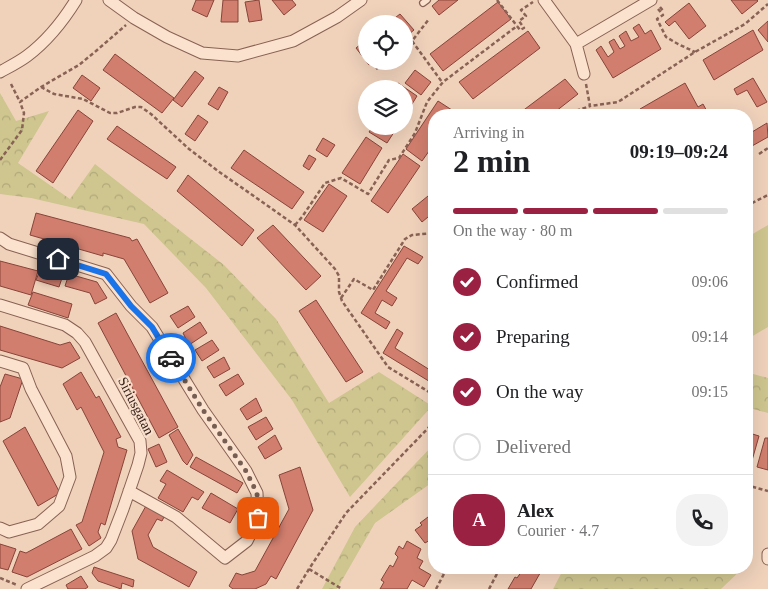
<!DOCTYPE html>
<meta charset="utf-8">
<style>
:root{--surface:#fff;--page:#f2f2f2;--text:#202124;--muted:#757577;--line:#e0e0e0;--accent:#9a2141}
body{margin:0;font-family:"Times New Roman",serif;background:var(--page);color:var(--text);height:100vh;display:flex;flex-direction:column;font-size:19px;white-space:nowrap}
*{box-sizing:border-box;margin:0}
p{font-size:16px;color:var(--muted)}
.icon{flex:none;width:28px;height:28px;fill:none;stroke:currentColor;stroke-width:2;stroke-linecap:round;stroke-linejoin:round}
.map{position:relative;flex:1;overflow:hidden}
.details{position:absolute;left:428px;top:109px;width:325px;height:465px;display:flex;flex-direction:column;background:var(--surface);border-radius:20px;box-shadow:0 5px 20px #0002}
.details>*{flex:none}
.fabs{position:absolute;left:358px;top:15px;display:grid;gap:10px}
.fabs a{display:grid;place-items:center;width:55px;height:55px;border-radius:50%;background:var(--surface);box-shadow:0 5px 20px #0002;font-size:25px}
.pin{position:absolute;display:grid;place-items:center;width:42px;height:42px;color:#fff;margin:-21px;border-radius:10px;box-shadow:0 2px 8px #0006}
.courier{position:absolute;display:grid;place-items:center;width:50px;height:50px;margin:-25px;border:4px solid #1a73e8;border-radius:50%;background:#fff;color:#222;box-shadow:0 1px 6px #0007}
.headline em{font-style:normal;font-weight:700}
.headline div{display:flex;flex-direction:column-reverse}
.headline{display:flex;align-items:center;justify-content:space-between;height:85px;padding:0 25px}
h1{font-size:32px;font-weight:700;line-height:38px}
.bar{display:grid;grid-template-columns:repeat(4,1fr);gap:8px 5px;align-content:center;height:60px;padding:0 25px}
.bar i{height:6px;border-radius:4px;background:var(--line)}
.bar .selected{background:var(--accent)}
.bar p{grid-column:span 4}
.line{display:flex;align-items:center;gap:12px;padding:0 25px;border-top:1px solid var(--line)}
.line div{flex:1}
.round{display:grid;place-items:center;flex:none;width:52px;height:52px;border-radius:20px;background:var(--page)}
ol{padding:0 25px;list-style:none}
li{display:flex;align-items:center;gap:15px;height:55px}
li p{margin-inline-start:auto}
li .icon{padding:5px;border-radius:50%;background:var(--accent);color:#fff;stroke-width:4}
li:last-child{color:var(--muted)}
li i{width:28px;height:28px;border:2px solid var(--line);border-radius:50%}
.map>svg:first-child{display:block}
.forest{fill:url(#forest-crowns)}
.pitch{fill:#cec58f}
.building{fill:#d17e6e;stroke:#884439}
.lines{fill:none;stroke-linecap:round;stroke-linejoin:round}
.lane-casing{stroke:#886254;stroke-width:8}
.street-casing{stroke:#886254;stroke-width:13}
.path{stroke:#886254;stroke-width:2.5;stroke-dasharray:4 2.5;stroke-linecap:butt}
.lane{stroke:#fbe2ce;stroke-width:5.5}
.street{stroke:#fbe2ce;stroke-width:11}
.done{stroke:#775e52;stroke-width:5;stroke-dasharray:0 9}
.route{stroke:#1a73e8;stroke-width:6}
.labels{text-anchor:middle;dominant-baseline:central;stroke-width:4.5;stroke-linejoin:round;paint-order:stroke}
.street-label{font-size:14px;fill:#36201a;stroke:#f7dfcb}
</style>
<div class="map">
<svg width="768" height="589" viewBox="0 0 768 589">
<defs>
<pattern id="forest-crowns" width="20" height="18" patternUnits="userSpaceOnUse" patternTransform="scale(1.25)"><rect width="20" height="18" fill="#cec58f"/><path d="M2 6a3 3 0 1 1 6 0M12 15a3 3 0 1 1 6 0" fill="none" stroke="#b2a97b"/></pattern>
</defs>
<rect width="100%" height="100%" fill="#f0d2bb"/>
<path class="forest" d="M0,93L16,121L49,111L18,163L70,199L95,164L224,265L276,319L329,403L379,372L432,406L350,497L292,400L206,288L144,224L31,198L0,194Z
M746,372L768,378V413L746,407Z
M434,444V481L375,523L337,589H322L355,527Z
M564,568H743L721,589H553Z"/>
<path class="pitch" d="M768,225V327L746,340V238Z"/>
<path class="building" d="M196,0H214L207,17L192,10Z
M223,0H238V22H221Z
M259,0L262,20L249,22L245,2Z
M272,0H292L296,5L284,15Z
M439,0H458L439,15L432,6Z
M731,0H757L758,1L742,14Z
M498,2L511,19L443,71L430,54Z
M689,3L706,26L689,39L675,21L669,26L665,22Z
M400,14L414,30L404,38V24H387Z
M768,21V42L758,30Z
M639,24L645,34L651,30L661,49L613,78L596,50L601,46L608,57L614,52L609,42L614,39L620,49L625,46L619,36L626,31L631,41L639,37L633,28Z
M753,30L763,50L714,80L703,60Z
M528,31L540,48L473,99L459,82Z
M366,40V61H374L369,65L356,48Z
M115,54L174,98L162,113L103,70Z
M415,70L431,82L421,95L405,83Z
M195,71L204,78L182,107L173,100Z
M82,75L100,88L91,101L73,88Z
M753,78L767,102L757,107L747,90L737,95L734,89Z
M565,79L578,94L551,115H517Z
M398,83L417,96L409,109L404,105V89H395Z
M685,83L698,107L703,104L709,115H643L640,109Z
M219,87L228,92L218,110L208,104Z
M438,101L455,112L453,115H434V144L422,161L406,149Z
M78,110L93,121L53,183L36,171Z
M198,115L208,122L195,141L185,134Z
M767,123L768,137L752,146L746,138V124L752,132Z
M117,126L176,167L167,179L107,139Z
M373,126H398L387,143L369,132Z
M366,137L382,148L360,184L342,173Z
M323,138L335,145L327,157L316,150Z
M244,150L304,192L292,209L231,168Z
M403,154L420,166L388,213L371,201Z
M309,155L316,159L309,170L303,166Z
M188,175L254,230L242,246L177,191Z
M329,184L347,196L323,232L304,220Z
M428,196L434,202V212L422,222L412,209Z
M36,213L130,238L132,241L137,239L168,293L150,303L124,259L103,253V256L30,235Z
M273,225L321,276L306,290L257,238Z
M404,246L423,257L418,264L407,258L386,291L397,298L392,306L382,300L375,313L390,322L386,329L361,313Z
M0,261L38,271L31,295L0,286Z
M41,268L63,275L59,287L36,280Z
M69,274L97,282L107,298L95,304L90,293L65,286Z
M33,292L72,304L68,318L28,305Z
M316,300L363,372L346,382L299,311Z
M188,306L195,317L178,328L170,316Z
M116,313L178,427L159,438L98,323Z
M200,322L207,333L189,345L183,333Z
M0,326L60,345L70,342L80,358L62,368L0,350Z
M397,329L403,333L395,348L430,370L434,363V379L432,383L383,353Z
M212,340L219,350L202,361L195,350Z
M224,357L230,369L214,378L207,367Z
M81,372L96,398L99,396L121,437L116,439L118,447L127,450L105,525L101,523L98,532L101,538L89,546L76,525L82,522L104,452L81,407L77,410L63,384Z
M5,374L23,379L10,418L0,422V387Z
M238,374L244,384L226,396L219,385Z
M256,398L262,411L247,420L240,409Z
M266,417L273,429L256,440L248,427Z
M25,427L60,493L38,506L3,441Z
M178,429L193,455L187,465L183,461L169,435Z
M746,432L759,436L751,464L746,462Z
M275,435L282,449L265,459L258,447Z
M765,438H768V470L757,467Z
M159,444L167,462L156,467L148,449Z
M196,457L243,483L237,493L190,467Z
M300,467L313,510L276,579L271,576L266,584L255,589H233L229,586L236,573L242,575L255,571L289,509L279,475Z
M167,470L204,492L198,500L192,497L183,512L158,498L166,484L160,481Z
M211,493L238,509L230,523L202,508Z
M147,504L165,515L162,521L157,519L148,535L153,547L197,572L189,587L138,559L132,531Z
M428,517L430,521L434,518V542L432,539L425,543L415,530L422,525L420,523Z
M71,529L82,549L27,577L12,572L20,551L26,553Z
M407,541L421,549L417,558L423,561L419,568L431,575L424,587L412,580L407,589H380L384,582L381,580L390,565L393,567L398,557L395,554L399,546L403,549Z
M0,544L16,549L8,570L0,568Z
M94,567L134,580L133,587L122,583L121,589L98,581L92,573Z
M522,568H543L531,589H508L515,577L517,578L524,568Z
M81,576L88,587L85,589H68L66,585Z"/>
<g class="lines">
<g class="lane-casing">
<path id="lane" d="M423,3L427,0"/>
</g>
<g class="street-casing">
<path id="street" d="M109,0L134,18L167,37L202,53L238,56L293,41L337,17L361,0
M544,0L576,44L651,0
M576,44L584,74
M0,72C9,67 19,62 27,56C47,41 63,21 76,0
M0,238L9,244L106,274L131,306L152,327L203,410L246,471L257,493L258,518L247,541L225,558L176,517L129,491
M0,305L65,325L77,333L85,342L140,441L141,453L138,465L123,509L111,540L106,548L95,556L27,589
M0,361L23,368L31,389L66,456L70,477L59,506L38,524L9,532L0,528
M768,554V559"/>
</g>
<path class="path" d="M497,0L517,26
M660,7L664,12
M658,9L663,15L657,19L666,37L678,44L695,52
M412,41L442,82
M404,48L412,41L429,19
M376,69L387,61
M11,84L20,102L41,87L79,65L96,51L126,25
M586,84L590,106L618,102L695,52L745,24L768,4
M41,87L54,94L83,99L110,113H117L135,107H141L151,114L189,149L218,171L295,225L335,269L339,276V292L342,301L388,367L434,395
M564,115L590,106
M759,154L768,148
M0,160L22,130L24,113L20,102
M746,206L768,195
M295,225L302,217L325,183L341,178L368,194L389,160L399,158L415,133L427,102L443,82L517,26L520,30L524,28L519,21L526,16L521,10L533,2
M341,298L354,279L373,290L405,239L412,235L434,233
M746,485L768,491
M309,569L342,589
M0,578L17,585
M297,589L309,569L346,513L434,422
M436,589L446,570L449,568
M489,589L500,568"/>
<use href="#lane" class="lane"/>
<use href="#street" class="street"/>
</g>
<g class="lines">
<path class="done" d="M171,358L203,410L246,471L257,493L258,518"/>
<path class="route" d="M58,259L106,274L131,306L152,327L171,358"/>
</g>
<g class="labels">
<g class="street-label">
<text transform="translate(136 406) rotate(63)">Siriusgatan</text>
</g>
</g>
</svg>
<div class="fabs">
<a><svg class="icon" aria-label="locate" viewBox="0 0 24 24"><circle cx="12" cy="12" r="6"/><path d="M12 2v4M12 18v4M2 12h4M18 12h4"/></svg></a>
<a><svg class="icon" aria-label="layers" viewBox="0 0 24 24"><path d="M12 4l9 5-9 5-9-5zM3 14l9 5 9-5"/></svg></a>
</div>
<div class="pin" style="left:258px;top:518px;background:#ea580c"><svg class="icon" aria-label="bag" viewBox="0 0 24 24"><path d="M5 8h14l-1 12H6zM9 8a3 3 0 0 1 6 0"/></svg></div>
<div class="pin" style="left:58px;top:259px;background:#1f2937"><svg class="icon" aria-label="home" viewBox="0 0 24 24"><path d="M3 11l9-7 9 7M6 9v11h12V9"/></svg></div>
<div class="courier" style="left:171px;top:358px"><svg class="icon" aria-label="car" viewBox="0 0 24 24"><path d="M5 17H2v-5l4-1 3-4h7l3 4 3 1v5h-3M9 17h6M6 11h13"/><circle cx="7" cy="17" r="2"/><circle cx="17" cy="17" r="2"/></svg></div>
<section class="details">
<div class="headline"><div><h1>2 min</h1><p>Arriving in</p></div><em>09:19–09:24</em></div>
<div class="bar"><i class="selected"></i><i class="selected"></i><i class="selected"></i><i></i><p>On the way · 80 m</p></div>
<ol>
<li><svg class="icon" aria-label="check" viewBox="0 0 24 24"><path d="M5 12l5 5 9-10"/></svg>Confirmed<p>09:06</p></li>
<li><svg class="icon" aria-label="check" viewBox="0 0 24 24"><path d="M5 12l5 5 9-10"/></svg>Preparing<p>09:14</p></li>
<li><svg class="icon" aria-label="check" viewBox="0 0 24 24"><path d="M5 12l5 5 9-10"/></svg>On the way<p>09:15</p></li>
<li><i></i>Delivered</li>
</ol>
<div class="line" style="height:90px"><b class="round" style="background:var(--accent);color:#fff">A</b><div><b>Alex</b><p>Courier · 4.7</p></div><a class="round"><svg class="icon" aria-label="phone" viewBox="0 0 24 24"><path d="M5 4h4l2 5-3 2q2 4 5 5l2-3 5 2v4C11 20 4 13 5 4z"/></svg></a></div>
</section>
</div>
